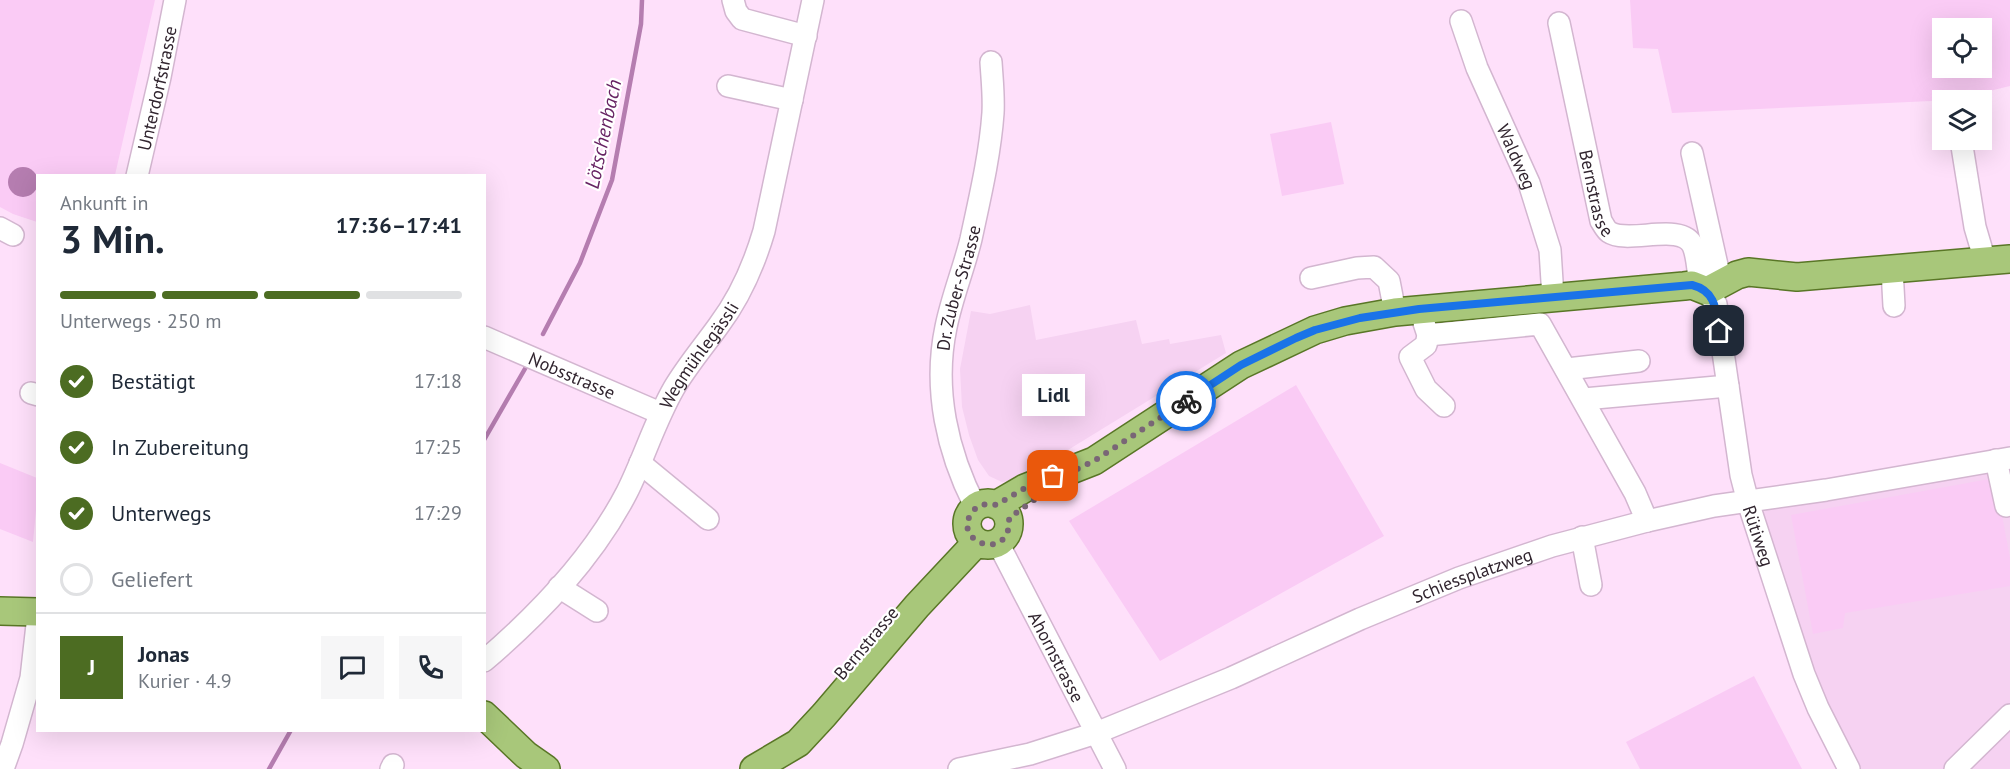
<!DOCTYPE html>
<html lang="de">
<meta charset="utf-8">
<style>
:root{--surface:#fff;--page:#f6f6f7;--text:#1f2937;--muted:#747a83;--line:#e0e1e3;--accent:#4c6c22}
body{margin:0;font-family:"PT Sans",sans-serif;background:var(--page);color:var(--text);height:100vh;display:flex;flex-direction:column;font-size:22px;white-space:nowrap}
*{box-sizing:border-box;margin:0}
p{font-size:20px;color:var(--muted)}
.icon{flex:none;width:33px;height:33px;fill:none;stroke:currentColor;stroke-width:2;stroke-linecap:round;stroke-linejoin:round}
.map{position:relative;flex:1;overflow:hidden}
.drawer{position:absolute;left:36px;top:174px;width:450px;height:558px;display:flex;flex-direction:column;background:var(--surface);border-radius:0px;box-shadow:0 6px 24px #0002}
.drawer>*{flex:none}
.controls{position:absolute;left:1932px;top:18px;display:grid;gap:12px}
.controls a{display:grid;place-items:center;width:60px;height:60px;border-radius:0px;background:var(--surface);box-shadow:0 6px 24px #0002;font-size:30px}
.pin{position:absolute;display:grid;place-items:center;width:51px;height:51px;color:#fff;margin:-26px;border-radius:12px;box-shadow:0 3px 9px #0006}
.courier{position:absolute;display:grid;place-items:center;width:60px;height:60px;margin:-30px;border:4px solid #1a73e8;border-radius:50%;background:#fff;color:#222;box-shadow:0 2px 8px #0007}
.bubble{position:absolute;height:42px;border-radius:0px;background:var(--surface);box-shadow:0 6px 24px #0002;font-size:20px;font-weight:700;line-height:42px;text-align:center}
.head em{font-style:normal;font-weight:700}
.head div{display:flex;flex-direction:column-reverse}
.head{display:flex;align-items:center;justify-content:space-between;height:102px;padding:0 24px}
h1{font-size:39px;font-weight:700;line-height:45px}
.bar{display:grid;grid-template-columns:repeat(4,1fr);gap:9px 6px;align-content:center;height:72px;padding:0 24px}
.bar i{height:8px;border-radius:4px;background:var(--line)}
.bar .active{background:var(--accent)}
.bar p{grid-column:span 4}
.line{display:flex;align-items:center;gap:15px;padding:0 24px;border-top:2px solid var(--line)}
.line div{flex:1}
.round{display:grid;place-items:center;flex:none;width:63px;height:63px;border-radius:0px;background:var(--page)}
ol{padding:0 24px;list-style:none}
li{display:flex;align-items:center;gap:18px;height:66px}
li p{margin-inline-start:auto}
li .icon{padding:6px;border-radius:50%;background:var(--accent);color:#fff;stroke-width:4}
li:last-child{color:var(--muted)}
li i{width:33px;height:33px;border:3px solid var(--line);border-radius:50%}
.map>svg:first-child{display:block}
.built{fill:#f6d2f2}
.green{fill:#facbf5;fill-rule:evenodd}
.water{fill:#b57db0}
.lines{fill:none;stroke-linecap:round;stroke-linejoin:round}
.stream{stroke:#b57db0;stroke-width:4.5}
.minor-casing{stroke:#d3b6d0;stroke-width:24}
.major-casing{stroke:#597626;stroke-width:30}
.minor{stroke:#fff;stroke-width:21}
.major{stroke:#a8c77a;stroke-width:27}
.done{stroke:#796676;stroke-width:6;stroke-dasharray:0 10.8}
.route{stroke:#1a73e8;stroke-width:8}
.labels{text-anchor:middle;dominant-baseline:central;stroke-width:4.5;stroke-linejoin:round;paint-order:stroke}
.street-label{font-size:18px;fill:#31252f;stroke:#fff}
.water-label{font-size:20px;font-style:italic;fill:#672363;stroke:#fff}
</style>
<div class="map">
<svg width="2010" height="769" viewBox="0 0 2010 769">
<rect width="100%" height="100%" fill="#fee0fa"/>
<path class="built" d="M1030,305L1036,340L1136,320L1142,344L1169,339L1170,344L1221,335L1226,353L1019,480L1002,482L989,476L978,460L969,435L962,407L960,369L971,311L990,314Z
M2010,464V769H1859L1819,688L1763,512L1771,507Z"/>
<path class="green" d="M0,0H155L115,175L38,176L37,222L13,214L0,207Z
M1630,0H2010V86L1953,100L1672,113L1658,49L1633,48ZM1942,28H1982V68H1942Z
M1331,122L1344,184L1282,196L1270,134Z
M1296,385L1384,536L1160,661L1069,521Z
M0,463L37,478V500L33,542L0,529Z
M1995,478L2010,558V586L1845,613L1843,628L1813,634L1791,515Z
M1754,676L1802,769H1640L1626,742Z"/>
<path class="water" d="M8 182a15 15 0 1 1 30 0a15 15 0 1 1-30 0Z"/>
<g class="lines">
<path class="stream" d="M543,334L580,263L612,180L641,24L642,0
M484,440L526,367
M269,769L291,730"/>
<g class="minor-casing">
<g id="minor">
<path d="M733,0L736,11L742,19L806,36"/>
<path id="s1" d="M1461,21L1477,68L1529,183L1550,250L1553,297"/>
<path id="s2" d="M1559,23L1601,221C1603,224 1606,230 1609,232C1628,245 1682,221 1693,246C1698,257 1698,275 1700,287"/>
<path d="M728,86L792,100"/>
<path d="M1961,140L1975,227L1985,261"/>
<path d="M1692,153L1721,283"/>
<path id="s3" d="M137,176L160,77L175,0"/>
<path d="M0,228L13,235"/>
<path d="M1892,269L1894,306"/>
<path d="M1311,278L1357,268L1374,267L1389,281L1395,312"/>
<path id="s4" d="M1707,291L1716,304L1741,475L1748,502L1804,674L1818,708L1849,769"/>
<path d="M1424,323L1428,335L1426,345L1410,357L1426,389L1444,406"/>
<path d="M1428,335L1540,324L1635,493L1647,521"/>
<path id="s5" d="M484,337L660,413"/>
<path d="M1567,369L1639,361"/>
<path d="M31,393L38,395"/>
<path d="M1584,399L1728,386"/>
<path d="M1996,460L2006,506"/>
<path d="M640,463L708,519"/>
<path id="s6" d="M976,508C947,452 933,389 946,327C952,297 964,268 971,239C980,197 990,155 993,113C994,96 992,79 991,62"/>
<path d="M1582,537L1591,585"/>
<path id="s7" d="M998,543L1115,769"/>
<path d="M559,587L597,611"/>
<path id="s8" d="M484,661C540,613 593,558 627,492C644,458 655,421 674,388C687,366 704,346 719,325C740,297 754,265 764,231L813,0"/>
<path d="M3,769L12,744L31,678L38,616"/>
<path d="M391,769L393,765"/>
<path id="s9" d="M959,769L1030,754L1096,733L1231,678L1360,619L1459,578L1552,546L1647,521L1714,506L1826,490L2010,458"/>
<path d="M1955,769L2010,715"/>
</g>
</g>
<g class="major-casing">
<path id="major" d="M967 524a21 21 0 1 1 42 0a21 21 0 1 1-42 0Z
M996,505L1025,488L1094,461L1241,365L1315,330L1345,321L1395,312L1684,286L1692,285L1707,291L1737,275L1748,272L1797,277L2010,259
M0,611L38,612
M484,715L526,755L546,769
M754,769L798,743L824,715L917,606L977,542"/>
</g>
<use href="#minor" class="minor"/>
<use href="#major" class="major"/>
</g>
<g class="lines">
<path class="done" d="M1053,476L1025,488L996,505C986,503 977,504 971,514C952,543 1012,563 1009,518L1077,469L1094,461L1186,401"/>
<path class="route" d="M1186,401L1241,365L1296,338L1315,330L1360,318L1419,309L1692,285C1716,291 1716,310 1719,331"/>
</g>
<g class="labels">
<g class="street-label">
<text stroke="none"><textPath href="#s3" startOffset="90">Unterdorfstrasse</textPath></text>
<text stroke="none"><textPath href="#s1" startOffset="147">Waldweg</textPath></text>
<text stroke="none"><textPath href="#s2" startOffset="174">Bernstrasse</textPath></text>
<text stroke="none"><textPath href="#s6" startOffset="228">Dr. Zuber-Strasse</textPath></text>
<text stroke="none"><textPath href="#s8" startOffset="378">Wegmühlegässli</textPath></text>
<text stroke="none"><textPath href="#s5" startOffset="96">Nobsstrasse</textPath></text>
<text stroke="none"><textPath href="#s4" startOffset="252">Rütiweg</textPath></text>
<text stroke="none"><textPath href="#s9" startOffset="550">Schiessplatzweg</textPath></text>
<text transform="translate(866 643) rotate(-50)">Bernstrasse</text>
<text stroke="none"><textPath href="#s7" startOffset="128">Ahornstrasse</textPath></text>
</g>
<g class="water-label">
<text transform="translate(603 134) rotate(-78)">Lötschenbach</text>
</g>
</g>
</svg>
<div class="controls">
<a><svg class="icon" aria-label="locate" viewBox="0 0 24 24"><circle cx="12" cy="12" r="6"/><path d="M12 2v4M12 18v4M2 12h4M18 12h4"/></svg></a>
<a><svg class="icon" aria-label="layers" viewBox="0 0 24 24"><path d="M12 4l9 5-9 5-9-5zM3 14l9 5 9-5"/></svg></a>
</div>
<div class="pin" style="left:1053px;top:476px;background:#ea580c"><svg class="icon" aria-label="bag" viewBox="0 0 24 24"><path d="M5 8h14l-1 12H6zM9 8a3 3 0 0 1 6 0"/></svg></div>
<div class="pin" style="left:1719px;top:331px;background:#1f2937"><svg class="icon" aria-label="home" viewBox="0 0 24 24"><path d="M3 11l9-7 9 7M6 9v11h12V9"/></svg></div>
<div class="courier" style="left:1186px;top:401px"><svg class="icon" aria-label="bike" viewBox="0 0 24 24"><circle cx="6" cy="16" r="4"/><circle cx="18" cy="16" r="4"/><path d="M6 16l4-8h5l3 8M10 8l3 8H6M13 5h3"/></svg></div>
<div class="bubble" style="left:1022px;top:374px;width:63px">Lidl</div>
<section class="drawer">
<div class="head"><div><h1>3 Min.</h1><p>Ankunft in</p></div><em>17:36–17:41</em></div>
<div class="bar"><i class="active"></i><i class="active"></i><i class="active"></i><i></i><p>Unterwegs · 250 m</p></div>
<ol>
<li><svg class="icon" aria-label="check" viewBox="0 0 24 24"><path d="M5 12l5 5 9-10"/></svg>Bestätigt<p>17:18</p></li>
<li><svg class="icon" aria-label="check" viewBox="0 0 24 24"><path d="M5 12l5 5 9-10"/></svg>In Zubereitung<p>17:25</p></li>
<li><svg class="icon" aria-label="check" viewBox="0 0 24 24"><path d="M5 12l5 5 9-10"/></svg>Unterwegs<p>17:29</p></li>
<li><i></i>Geliefert</li>
</ol>
<div class="line" style="height:108px"><b class="round" style="background:var(--accent);color:#fff">J</b><div><b>Jonas</b><p>Kurier · 4.9</p></div><a class="round"><svg class="icon" aria-label="chat" viewBox="0 0 24 24"><path d="M4 5h16v11H9l-5 4z"/></svg></a><a class="round"><svg class="icon" aria-label="phone" viewBox="0 0 24 24"><path d="M5 4h4l2 5-3 2q2 4 5 5l2-3 5 2v4C11 20 4 13 5 4z"/></svg></a></div>
</section>
</div>
